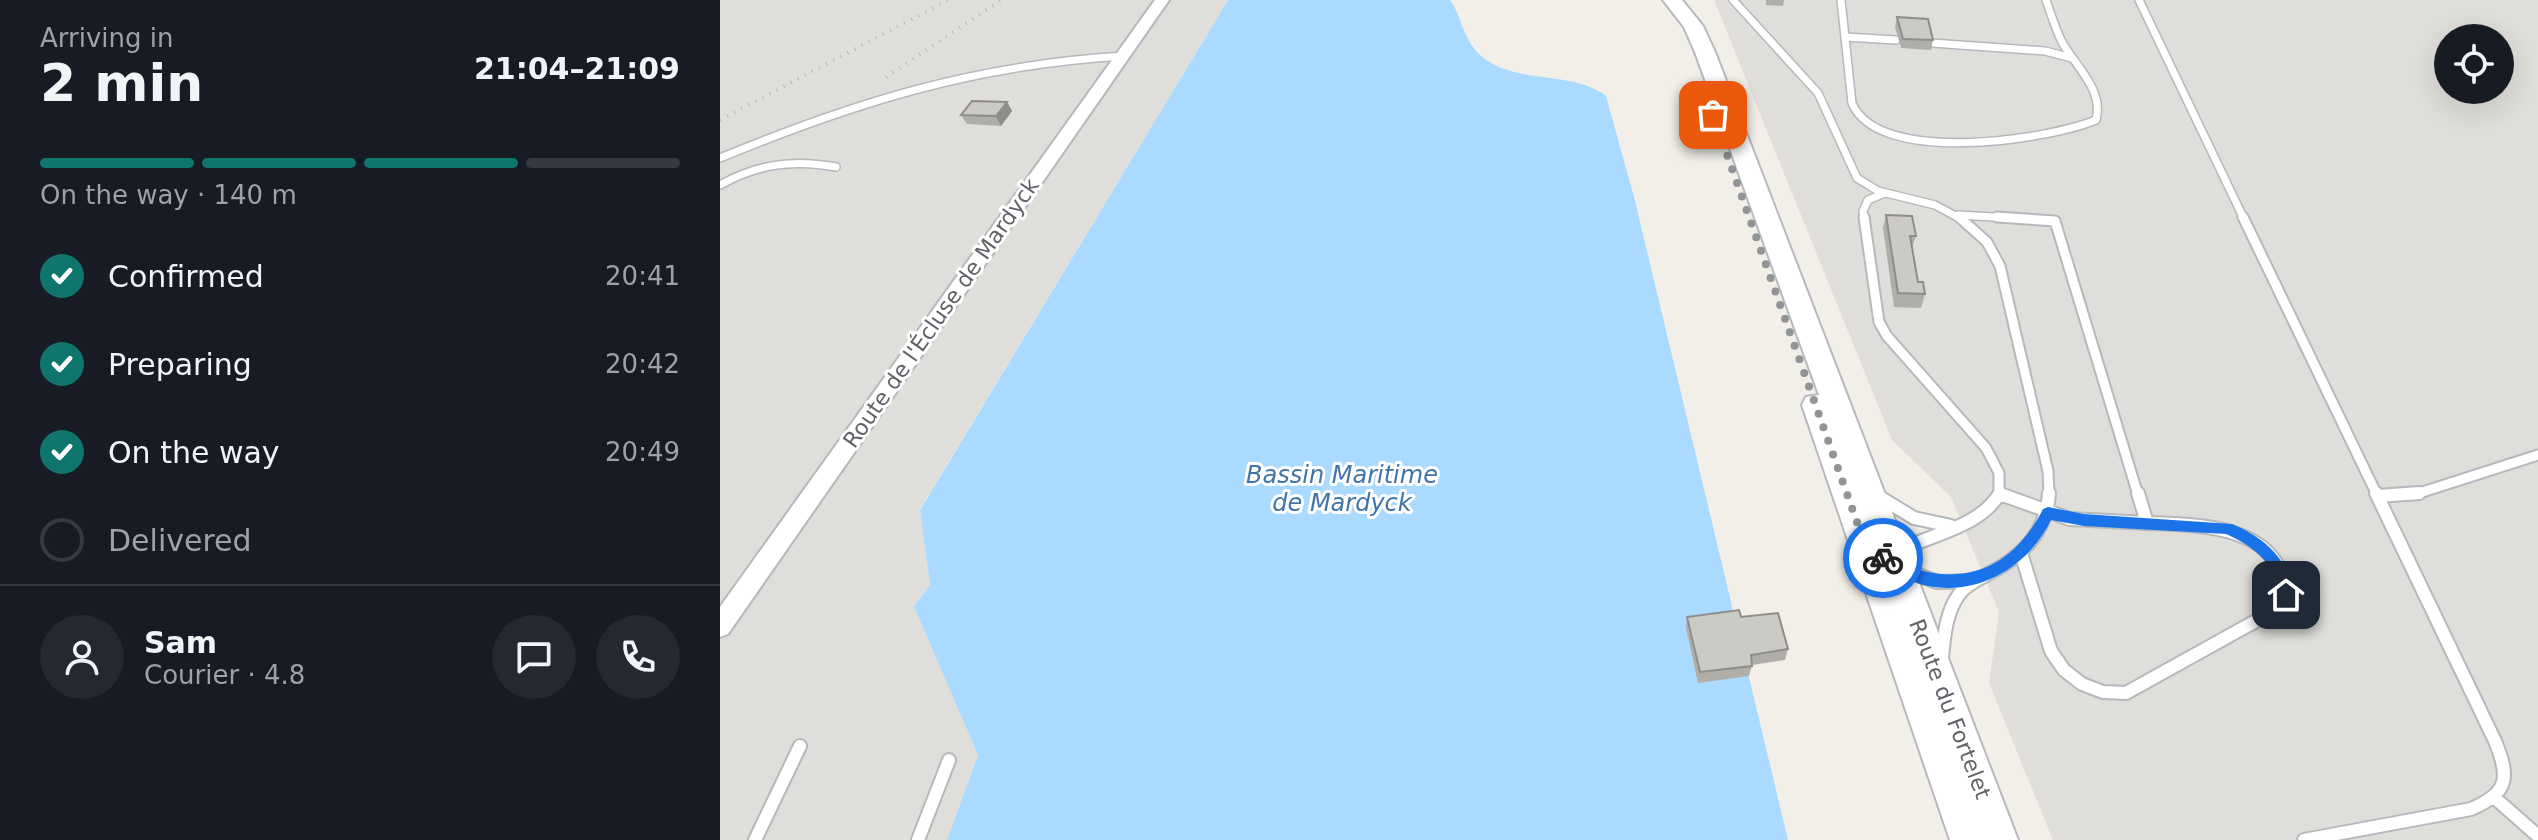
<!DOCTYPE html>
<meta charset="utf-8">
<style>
:root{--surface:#171b24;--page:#242831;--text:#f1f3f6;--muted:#9ea1a6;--line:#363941;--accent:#0f766e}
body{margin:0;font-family:"DejaVu Sans",sans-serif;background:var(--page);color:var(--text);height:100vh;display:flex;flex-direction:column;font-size:30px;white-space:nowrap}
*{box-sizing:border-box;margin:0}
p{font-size:26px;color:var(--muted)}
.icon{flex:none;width:44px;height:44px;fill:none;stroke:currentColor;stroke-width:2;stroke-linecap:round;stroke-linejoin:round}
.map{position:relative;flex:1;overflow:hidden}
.drawer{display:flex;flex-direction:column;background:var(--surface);width:720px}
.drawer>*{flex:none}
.fabs{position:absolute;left:1714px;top:24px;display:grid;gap:16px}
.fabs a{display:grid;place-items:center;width:80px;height:80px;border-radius:50%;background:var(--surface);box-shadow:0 8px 32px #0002;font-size:40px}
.pin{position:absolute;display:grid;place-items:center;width:68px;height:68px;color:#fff;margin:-34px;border-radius:16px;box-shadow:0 4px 12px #0006}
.courier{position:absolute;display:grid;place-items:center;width:80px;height:80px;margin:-40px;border:6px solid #1a73e8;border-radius:50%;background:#fff;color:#222;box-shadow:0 2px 10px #0007}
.summary em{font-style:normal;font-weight:800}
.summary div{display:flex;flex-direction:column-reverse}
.summary{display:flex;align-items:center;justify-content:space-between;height:136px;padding:0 40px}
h1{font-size:52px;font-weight:800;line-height:60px}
.bar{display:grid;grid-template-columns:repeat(4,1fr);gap:12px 8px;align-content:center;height:96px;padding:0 40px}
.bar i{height:10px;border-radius:6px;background:var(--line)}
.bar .selected{background:var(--accent)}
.bar p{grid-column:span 4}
.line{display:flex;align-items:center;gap:20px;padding:0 40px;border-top:2px solid var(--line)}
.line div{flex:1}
.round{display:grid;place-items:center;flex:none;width:84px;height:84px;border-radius:42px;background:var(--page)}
ol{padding:0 40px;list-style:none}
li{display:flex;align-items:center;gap:24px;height:88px}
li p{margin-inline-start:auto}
li .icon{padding:8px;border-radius:50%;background:var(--accent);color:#fff;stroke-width:4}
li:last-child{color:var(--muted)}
li i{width:44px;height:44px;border:4px solid var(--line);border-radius:50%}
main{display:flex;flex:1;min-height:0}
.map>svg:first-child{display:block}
.industrial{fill:#e0deda;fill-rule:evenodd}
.water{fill:#aadaff}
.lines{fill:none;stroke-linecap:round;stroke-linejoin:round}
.service-far2-casing{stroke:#b5b8bc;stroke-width:10}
.service-far1-casing{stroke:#b5b8bc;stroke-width:13}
.service-casing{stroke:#b5b8bc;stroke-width:16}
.minor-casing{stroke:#b5b8bc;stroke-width:4}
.secondary-casing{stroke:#b6babf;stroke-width:4}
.service-far2{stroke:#fff;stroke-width:7}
.service-far1{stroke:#fff;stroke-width:9}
.service{stroke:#fff;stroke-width:12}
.minor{fill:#fff;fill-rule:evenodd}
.secondary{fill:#fff;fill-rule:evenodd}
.rail{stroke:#b6b7b8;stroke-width:4;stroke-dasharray:1 7;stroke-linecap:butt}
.wall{fill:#afaea9}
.shaded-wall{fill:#8f8d8a}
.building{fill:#cccac5;stroke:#8f8d8a;stroke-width:2}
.route{fill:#1a73e8}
.done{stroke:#929495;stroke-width:8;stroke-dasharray:0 14.4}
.labels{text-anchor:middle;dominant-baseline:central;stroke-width:6;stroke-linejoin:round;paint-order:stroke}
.street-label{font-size:22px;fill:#5f6368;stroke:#fff}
.water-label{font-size:24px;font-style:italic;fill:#4174aa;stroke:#fff}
</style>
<main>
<section class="drawer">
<div class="summary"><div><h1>2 min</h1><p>Arriving in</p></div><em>21:04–21:09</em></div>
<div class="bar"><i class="selected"></i><i class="selected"></i><i class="selected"></i><i></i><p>On the way · 140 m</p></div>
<ol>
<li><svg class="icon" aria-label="check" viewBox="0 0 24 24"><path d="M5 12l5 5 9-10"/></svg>Confirmed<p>20:41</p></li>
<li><svg class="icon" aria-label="check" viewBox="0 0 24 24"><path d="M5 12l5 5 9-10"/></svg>Preparing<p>20:42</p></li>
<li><svg class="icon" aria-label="check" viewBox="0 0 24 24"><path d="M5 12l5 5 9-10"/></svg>On the way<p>20:49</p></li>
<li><i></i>Delivered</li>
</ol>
<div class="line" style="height:144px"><a class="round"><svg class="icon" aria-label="person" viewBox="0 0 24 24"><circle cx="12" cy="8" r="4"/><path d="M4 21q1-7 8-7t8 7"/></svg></a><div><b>Sam</b><p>Courier · 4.8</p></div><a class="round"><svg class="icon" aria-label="chat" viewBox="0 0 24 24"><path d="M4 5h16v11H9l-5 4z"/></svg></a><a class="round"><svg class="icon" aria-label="phone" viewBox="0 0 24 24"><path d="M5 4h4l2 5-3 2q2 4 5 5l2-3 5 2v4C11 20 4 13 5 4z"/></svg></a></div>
</section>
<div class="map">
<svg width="1818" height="840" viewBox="0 0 1818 840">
<rect width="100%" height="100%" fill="#f1efe8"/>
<path class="industrial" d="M0,0H508L200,509L210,586L194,607L258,755L227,840H0Z
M994,0H1818V840H1333L1269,683L1279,612L1231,497L1172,440ZM1728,38H1780V90H1728Z"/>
<path class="water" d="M508,0H730C742,16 741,36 760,55C794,86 852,69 886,96L915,201L1068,840H227L258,755L194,607L210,585L200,510Z"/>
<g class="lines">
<g class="service-far2-casing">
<path id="service-far2" d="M1013,0L1098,93L1137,178L1158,191L1215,205L1241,219
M1121,0L1132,103C1158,166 1327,140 1376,120C1384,89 1355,66 1342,42C1335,28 1331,14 1326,0
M1419,0L1524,219
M1125,37L1176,40
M1212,43L1325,51L1352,58
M0,158C136,102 255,65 403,56
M0,185C38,164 73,159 116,167
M1238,215L1309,219
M1144,219L1143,211L1148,200L1165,193"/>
</g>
<g class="service-far1-casing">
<path id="service-far1" d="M1144,217L1159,322L1167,336L1266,448L1279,473V495
M1239,217L1267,242L1280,266L1328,471L1329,495
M1277,217L1335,221L1418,495
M1523,217L1657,495
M1693,495L1818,455"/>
</g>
<g class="service-casing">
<path id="service" d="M1280,494L1350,519L1427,523L1418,493
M1158,496L1194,518L1231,526
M1658,496L1699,493
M1176,552C1211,534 1259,528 1280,493
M1301,553L1331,651L1344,670L1362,684L1383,692L1406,693L1552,612L1566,595C1561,524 1479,525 1427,523
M1185,570L1217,582L1251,581
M1222,658C1224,636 1226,611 1240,593C1248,583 1259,579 1270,573C1303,556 1327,530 1329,493
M1775,798L1818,836
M35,840L80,746
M198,840L229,760
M1584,840L1751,809C1789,793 1790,777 1775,741L1656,493"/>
</g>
<g class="minor-casing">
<path id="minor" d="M435,0H449L8,634L0,637V607Z"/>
</g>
<g class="secondary-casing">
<path id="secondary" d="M943,0H962L983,26L995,52L1298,840H1230L1082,405L1086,397L1099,395L975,52L964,27Z"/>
</g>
<use href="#service-far2" class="service-far2"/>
<use href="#service-far1" class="service-far1"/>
<use href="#service" class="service"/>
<use href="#minor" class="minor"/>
<use href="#secondary" class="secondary"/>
<path class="rail" d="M166,77L281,0
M0,120L228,0"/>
</g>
<path class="wall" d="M1046,0H1064L1063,6L1046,5Z
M1177,17L1213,40L1211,50L1181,48L1175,27Z
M287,102L292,111L281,126L247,124L241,115Z
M1166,215L1196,236L1192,248L1198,282L1205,294L1201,308L1174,307L1163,228Z
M967,617H1021L1068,649L1065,660L1032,665L1029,676L978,683L966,628Z"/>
<path class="shaded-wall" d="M287,102L292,111L281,126L276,116Z"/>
<path class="building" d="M1177,17L1208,19L1213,40L1183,39Z
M252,101L287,102L276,116L241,115Z
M1166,215L1192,216L1196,236H1190L1198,282H1203L1205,294L1178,293Z
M1019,610L1021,617L1058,613L1068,649L1031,655L1032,666L980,672L967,617Z"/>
<path class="route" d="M1328,507L1364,514L1512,524C1543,537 1570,559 1573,595L1566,602L1561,600C1558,594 1559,587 1557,581C1549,558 1527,543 1506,534L1364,526L1331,520C1308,568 1256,598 1203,585C1188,581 1172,569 1158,562L1156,558L1163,551C1178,557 1192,569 1208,572C1261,583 1300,555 1323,509Z"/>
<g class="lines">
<path class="done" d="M993,115L1144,542L1163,558"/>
</g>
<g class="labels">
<g class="street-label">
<text transform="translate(221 313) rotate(-55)">Route de l'Écluse de Mardyck</text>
<text transform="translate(1230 709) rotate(69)">Route du Fortelet</text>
</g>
<g class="water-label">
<text x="622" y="475">Bassin Maritime<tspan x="622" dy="28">de Mardyck</tspan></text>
</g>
</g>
</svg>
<div class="fabs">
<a><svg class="icon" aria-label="locate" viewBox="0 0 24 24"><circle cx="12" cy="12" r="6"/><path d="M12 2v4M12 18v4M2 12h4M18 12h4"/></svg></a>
</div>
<div class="pin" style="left:993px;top:115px;background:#ea580c"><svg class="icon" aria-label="bag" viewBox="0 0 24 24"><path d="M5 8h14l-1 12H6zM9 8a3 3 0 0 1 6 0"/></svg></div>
<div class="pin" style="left:1566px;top:595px;background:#1f2937"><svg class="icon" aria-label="home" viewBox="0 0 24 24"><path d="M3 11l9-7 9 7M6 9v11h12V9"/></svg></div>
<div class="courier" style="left:1163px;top:558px"><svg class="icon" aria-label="bike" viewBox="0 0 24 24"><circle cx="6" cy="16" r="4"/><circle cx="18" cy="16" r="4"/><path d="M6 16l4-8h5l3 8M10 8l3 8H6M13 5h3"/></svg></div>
</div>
</main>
